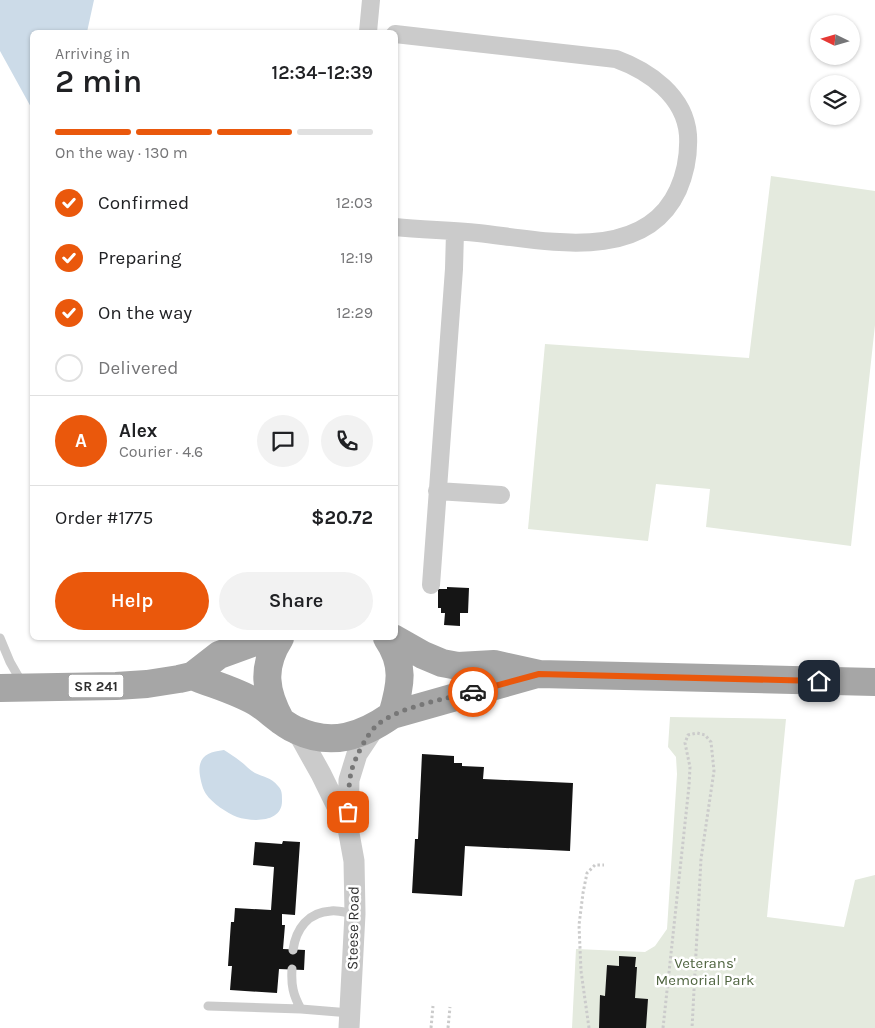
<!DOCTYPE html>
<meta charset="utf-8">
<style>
:root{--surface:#fff;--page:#f2f2f2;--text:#202124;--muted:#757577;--line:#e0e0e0;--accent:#ea580c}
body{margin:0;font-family:Karla,sans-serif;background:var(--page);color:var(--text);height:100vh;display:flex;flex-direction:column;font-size:19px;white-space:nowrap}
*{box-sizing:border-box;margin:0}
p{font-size:16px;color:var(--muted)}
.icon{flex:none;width:28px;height:28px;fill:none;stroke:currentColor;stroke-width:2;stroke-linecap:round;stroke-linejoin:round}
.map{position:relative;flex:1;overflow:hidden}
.panel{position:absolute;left:30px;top:30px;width:368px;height:610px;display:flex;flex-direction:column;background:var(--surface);border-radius:8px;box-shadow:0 1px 4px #0004}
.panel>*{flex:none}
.needle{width:32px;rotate:275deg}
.fabs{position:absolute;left:810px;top:15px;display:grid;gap:10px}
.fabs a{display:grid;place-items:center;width:50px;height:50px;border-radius:50%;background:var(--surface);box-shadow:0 1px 4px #0004;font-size:25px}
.pin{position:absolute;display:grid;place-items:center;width:42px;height:42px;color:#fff;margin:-21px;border-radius:10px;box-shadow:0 2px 8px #0006}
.courier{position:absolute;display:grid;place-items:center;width:50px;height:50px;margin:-25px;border:4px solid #ea580c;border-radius:50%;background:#fff;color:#222;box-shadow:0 1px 6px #0007}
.head em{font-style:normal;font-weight:600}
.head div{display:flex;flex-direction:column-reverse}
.head{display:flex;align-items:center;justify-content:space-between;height:85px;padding:0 25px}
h1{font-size:32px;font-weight:600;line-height:38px}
.bar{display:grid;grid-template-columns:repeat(4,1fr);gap:8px 5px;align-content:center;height:60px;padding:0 25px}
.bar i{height:6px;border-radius:4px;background:var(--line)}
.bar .active{background:var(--accent)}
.bar p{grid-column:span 4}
.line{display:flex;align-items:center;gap:12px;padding:0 25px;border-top:1px solid var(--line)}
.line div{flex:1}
.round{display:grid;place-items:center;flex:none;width:52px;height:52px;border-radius:26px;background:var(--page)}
ol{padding:0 25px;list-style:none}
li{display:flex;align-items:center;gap:15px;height:55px}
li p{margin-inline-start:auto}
li .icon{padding:5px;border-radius:50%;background:var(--accent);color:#fff;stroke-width:4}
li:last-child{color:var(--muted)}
li i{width:28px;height:28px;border:2px solid var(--line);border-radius:50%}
.primary-button{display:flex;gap:10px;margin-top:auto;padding:10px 25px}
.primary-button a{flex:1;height:58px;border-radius:30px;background:var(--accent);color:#fff;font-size:20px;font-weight:600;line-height:58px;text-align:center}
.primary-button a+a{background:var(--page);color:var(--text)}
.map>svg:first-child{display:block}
.green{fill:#e4eade}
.water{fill:#ccdbe8}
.building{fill:#151515}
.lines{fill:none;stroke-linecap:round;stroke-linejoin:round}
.path{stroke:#cbcbcb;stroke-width:3;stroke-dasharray:2.5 2.5;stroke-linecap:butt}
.service{stroke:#cbcbcb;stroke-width:9}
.minor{stroke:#cbcbcb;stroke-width:18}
.tertiary{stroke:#cbcbcb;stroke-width:21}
.primary{stroke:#a6a6a6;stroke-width:28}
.done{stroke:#777;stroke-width:5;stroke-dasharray:0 9}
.route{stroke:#ea580c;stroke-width:6}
.labels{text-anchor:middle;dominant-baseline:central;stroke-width:5;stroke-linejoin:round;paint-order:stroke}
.shield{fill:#fff;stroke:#6d6d6d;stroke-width:1}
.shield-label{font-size:14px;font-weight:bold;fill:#2e2e2e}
.street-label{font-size:15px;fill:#2e2e2e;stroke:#fff}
.park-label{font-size:15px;fill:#506541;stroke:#fff}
</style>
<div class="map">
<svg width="875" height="1028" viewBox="0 0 875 1028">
<rect width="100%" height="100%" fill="#fff"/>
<path class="green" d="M771,176L875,191V325L851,546L706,527L710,489L656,484L648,541L528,529L545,344L749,358Z
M670,717L786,719L767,917L844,927L855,880L875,875V1028H572L576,949L645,952L655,946L667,929L677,774L676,757L668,747Z"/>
<path class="water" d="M0,0H94L87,32H32V109L0,51Z
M224,750C229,753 235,757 240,761C245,764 249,770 255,773C263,777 271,777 278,786C282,790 282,794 282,800C283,823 253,822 237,817C227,813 212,803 206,794C203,790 201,782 200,776C197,757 207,752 224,750Z"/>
<path class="building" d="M447,587L469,588L468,613H460V626L444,625L445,613H441V608H438V589H447Z
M422,754L454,756V763H462V766L484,767L483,779L573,783L570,851L465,846L462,896L412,893L415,839H418Z
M283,841L300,842L295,915L282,914V925H285L283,949L305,950L304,970L279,969L277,993L230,990L232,966H228L231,922H234L235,908L271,910L274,867L253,865L255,842L282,844Z
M619,956L636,957L635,967H637L635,998L648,999L646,1028H599L600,995L605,996L607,965L619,966Z"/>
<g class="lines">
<path class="path" d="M431,1028L433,1006
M448,1028L450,1007
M589,1028L581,971L579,925L583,893L587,873L595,865H604
M663,1028L689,786L690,767L685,743L688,735L697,733L705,735L711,742L714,771L701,859L692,1028"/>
<path class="service" d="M0,638L10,662L22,683
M293,950C296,929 308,912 331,911C338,910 347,913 355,914
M292,969C291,985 293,995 301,1009L350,1013
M208,1006L301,1009"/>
<path class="minor" d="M368,32L371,0
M395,34L616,59C649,71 685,96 688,135C689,154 686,172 678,190C644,265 543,240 478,233C451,230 423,230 395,227
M437,491L501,495
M431,585L454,269L455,232"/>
<path class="tertiary" d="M297,731L321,774L346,825
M349,1028L355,914L354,861L348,828L349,780L357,754L375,727"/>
<path class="primary" d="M280,638C261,667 265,692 281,721
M393,638L423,655L442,663L458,666L494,664L539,674L875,682
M192,676C214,685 238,691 259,704C271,712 282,724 296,730C332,747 362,736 392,715C401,685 405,664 387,638
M0,688L116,686L147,684L179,679L192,676L219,655L266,638
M392,715L537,674"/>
</g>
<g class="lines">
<path class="done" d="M348,812C349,798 348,783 352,769C355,758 367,734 376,726C397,707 445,699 473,692"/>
<path class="route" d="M473,692L539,674L819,681"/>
</g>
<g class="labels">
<rect class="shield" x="68.5" y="674.5" width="55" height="23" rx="4"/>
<g class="shield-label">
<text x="96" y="686">SR 241</text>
</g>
<g class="street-label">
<text transform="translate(353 928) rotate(-89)">Steese Road</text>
</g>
<g class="park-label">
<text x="705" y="963">Veterans'<tspan x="705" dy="17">Memorial Park</tspan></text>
</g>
</g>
</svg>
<div class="fabs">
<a><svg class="needle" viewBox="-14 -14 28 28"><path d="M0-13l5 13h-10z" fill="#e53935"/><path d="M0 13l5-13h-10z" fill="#757577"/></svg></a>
<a><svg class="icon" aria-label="layers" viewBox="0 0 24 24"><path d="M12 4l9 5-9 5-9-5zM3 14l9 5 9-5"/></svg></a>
</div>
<div class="pin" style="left:348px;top:812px;background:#ea580c"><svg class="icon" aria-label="bag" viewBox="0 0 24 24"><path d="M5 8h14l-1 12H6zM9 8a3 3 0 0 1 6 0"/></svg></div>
<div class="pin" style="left:819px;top:681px;background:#1f2937"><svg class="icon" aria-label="home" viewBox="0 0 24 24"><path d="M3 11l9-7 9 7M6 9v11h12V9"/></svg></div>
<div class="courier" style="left:473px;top:692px"><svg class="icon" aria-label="car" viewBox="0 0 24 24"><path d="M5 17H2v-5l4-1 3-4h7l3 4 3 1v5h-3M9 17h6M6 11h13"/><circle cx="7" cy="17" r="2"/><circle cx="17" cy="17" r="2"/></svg></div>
<section class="panel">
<div class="head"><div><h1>2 min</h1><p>Arriving in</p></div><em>12:34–12:39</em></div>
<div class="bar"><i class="active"></i><i class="active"></i><i class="active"></i><i></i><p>On the way · 130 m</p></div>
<ol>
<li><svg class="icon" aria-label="check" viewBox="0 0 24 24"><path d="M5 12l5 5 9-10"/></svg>Confirmed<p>12:03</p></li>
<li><svg class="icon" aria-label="check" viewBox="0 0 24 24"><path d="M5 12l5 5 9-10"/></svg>Preparing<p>12:19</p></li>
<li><svg class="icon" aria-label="check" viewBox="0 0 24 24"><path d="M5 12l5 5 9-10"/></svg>On the way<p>12:29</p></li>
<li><i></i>Delivered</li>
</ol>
<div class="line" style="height:90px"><b class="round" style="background:var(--accent);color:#fff">A</b><div><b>Alex</b><p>Courier · 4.6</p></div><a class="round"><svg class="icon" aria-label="chat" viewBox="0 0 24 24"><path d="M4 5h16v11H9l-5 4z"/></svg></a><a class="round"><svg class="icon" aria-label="phone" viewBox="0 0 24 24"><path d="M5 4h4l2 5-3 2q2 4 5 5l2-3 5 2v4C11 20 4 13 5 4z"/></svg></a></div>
<div class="line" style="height:65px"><div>Order #1775</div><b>$20.72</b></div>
<div class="primary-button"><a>Help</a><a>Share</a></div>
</section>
</div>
